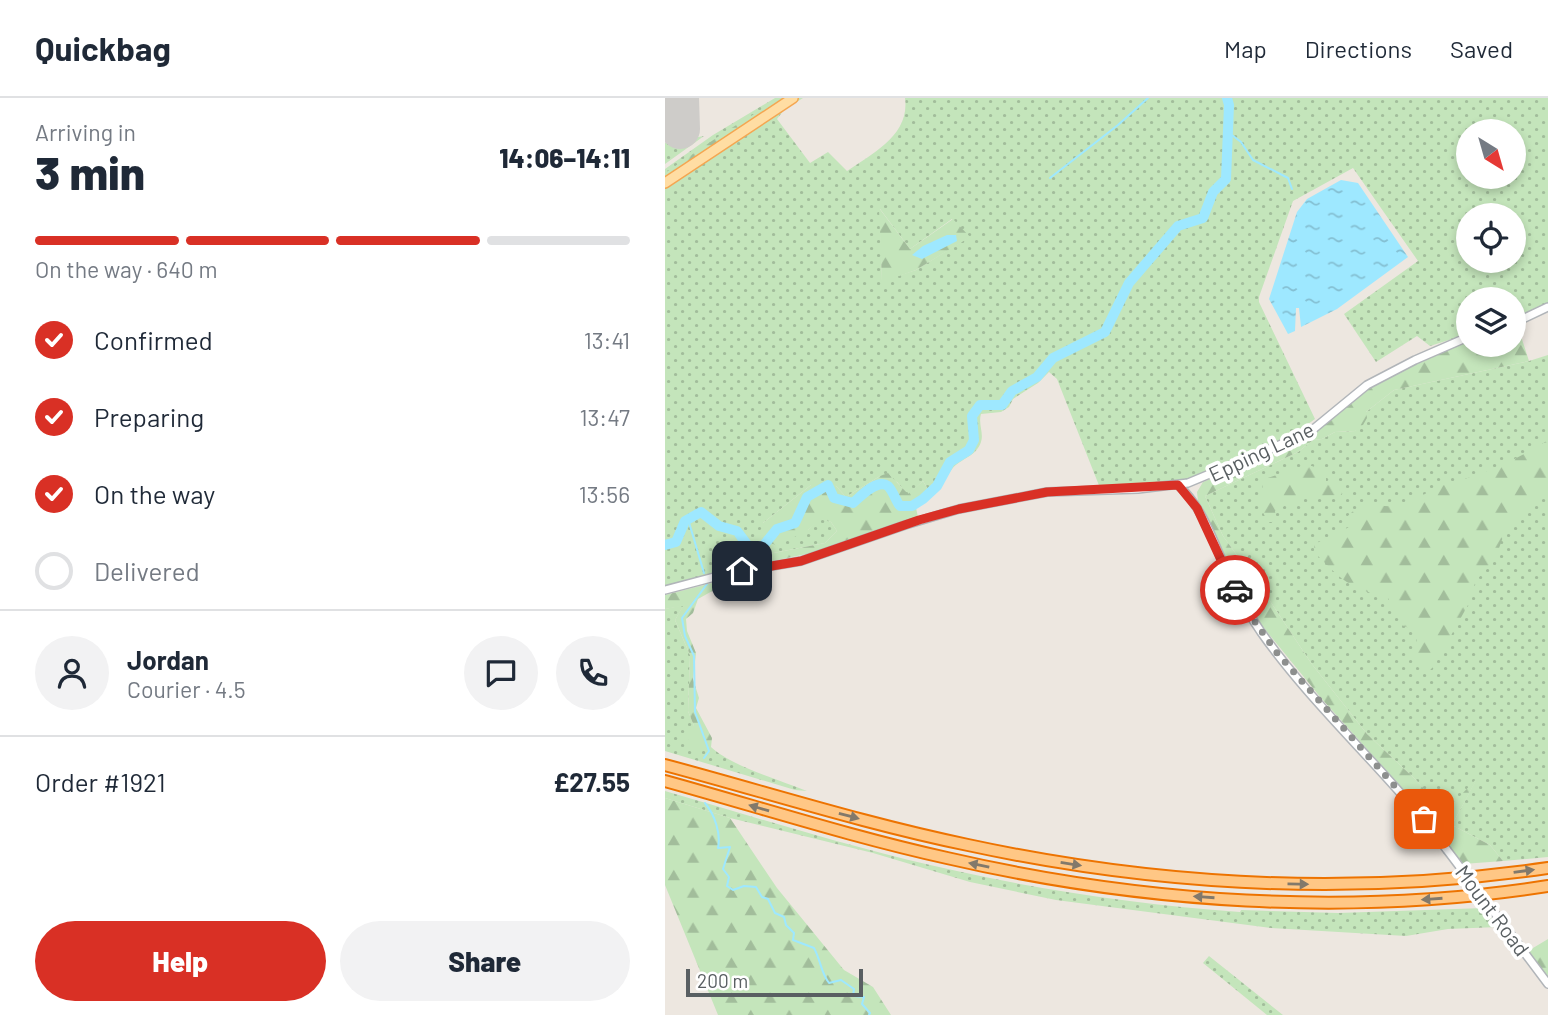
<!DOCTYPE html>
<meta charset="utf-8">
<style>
:root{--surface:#fff;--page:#f2f2f3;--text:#1f2937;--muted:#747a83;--line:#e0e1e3;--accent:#d93025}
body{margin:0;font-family:Barlow,sans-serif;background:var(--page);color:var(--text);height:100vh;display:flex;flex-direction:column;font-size:26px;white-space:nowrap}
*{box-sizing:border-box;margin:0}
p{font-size:23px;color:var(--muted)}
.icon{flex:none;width:38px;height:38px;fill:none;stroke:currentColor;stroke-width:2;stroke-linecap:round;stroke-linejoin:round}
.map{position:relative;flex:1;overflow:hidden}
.side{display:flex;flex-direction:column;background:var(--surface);width:665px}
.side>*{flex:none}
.needle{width:46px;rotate:143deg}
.tools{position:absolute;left:791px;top:21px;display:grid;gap:14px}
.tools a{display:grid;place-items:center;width:70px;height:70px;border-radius:50%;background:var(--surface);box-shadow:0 4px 10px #0003;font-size:35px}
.scale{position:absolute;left:21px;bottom:18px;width:177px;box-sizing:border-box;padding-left:7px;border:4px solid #595f62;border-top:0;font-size:19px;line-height:24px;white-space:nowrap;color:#595f62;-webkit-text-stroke:5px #fff;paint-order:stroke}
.pin{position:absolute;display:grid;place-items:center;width:60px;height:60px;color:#fff;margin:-30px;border-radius:14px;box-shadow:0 4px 10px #0006}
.courier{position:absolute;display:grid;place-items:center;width:70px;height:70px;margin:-35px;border:5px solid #d93025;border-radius:50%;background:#fff;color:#222;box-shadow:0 2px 9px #0007}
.head em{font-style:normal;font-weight:800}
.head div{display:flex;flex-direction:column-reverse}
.head{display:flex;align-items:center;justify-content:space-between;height:119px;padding:0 35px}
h1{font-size:46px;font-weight:800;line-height:52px}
.bar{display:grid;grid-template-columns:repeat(4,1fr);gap:10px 7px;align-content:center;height:84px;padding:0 35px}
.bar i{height:9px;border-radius:5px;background:var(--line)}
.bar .selected{background:var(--accent)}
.bar p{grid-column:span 4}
.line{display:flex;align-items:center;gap:18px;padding:0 35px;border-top:2px solid var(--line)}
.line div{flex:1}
.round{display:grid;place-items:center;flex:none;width:74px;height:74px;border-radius:37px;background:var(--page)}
ol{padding:0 35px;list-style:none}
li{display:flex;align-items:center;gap:21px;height:77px}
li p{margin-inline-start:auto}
li .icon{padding:7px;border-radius:50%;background:var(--accent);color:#fff;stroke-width:4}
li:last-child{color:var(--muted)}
li i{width:38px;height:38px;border:4px solid var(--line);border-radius:50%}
.button{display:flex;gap:14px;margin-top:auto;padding:14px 35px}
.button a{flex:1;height:80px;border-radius:42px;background:var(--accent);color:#fff;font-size:28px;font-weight:800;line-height:80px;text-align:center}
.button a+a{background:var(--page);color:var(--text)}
header{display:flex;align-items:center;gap:42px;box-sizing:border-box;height:98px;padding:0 35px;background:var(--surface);border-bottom:2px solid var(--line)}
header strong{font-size:33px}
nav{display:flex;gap:38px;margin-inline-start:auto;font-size:24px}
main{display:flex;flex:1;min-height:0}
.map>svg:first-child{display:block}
.grass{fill:url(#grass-dots);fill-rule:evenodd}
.forest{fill:url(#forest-firs)}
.water{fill:url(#water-ripples)}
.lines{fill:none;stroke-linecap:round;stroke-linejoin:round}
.stream{stroke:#9ee8ff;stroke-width:2}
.river{stroke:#9ee8ff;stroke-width:10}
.taxiway{stroke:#ceccc9;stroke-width:16}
.runway{stroke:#ceccc9;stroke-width:40}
.tertiary-casing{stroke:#b1b5b9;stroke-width:10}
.primary-casing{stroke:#f5a651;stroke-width:12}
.motorway-casing{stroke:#ed7300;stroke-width:14}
.tertiary{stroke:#fff;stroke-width:7}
.primary{stroke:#ffdda3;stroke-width:9}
.motorway{stroke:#ffc785;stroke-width:10}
.tertiary-bridge-casing{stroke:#b1b5b9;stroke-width:10;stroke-linecap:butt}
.tertiary-bridge{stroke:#fff;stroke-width:7}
.oneway{fill:#82796b}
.done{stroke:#8d8f8e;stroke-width:7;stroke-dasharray:0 12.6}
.route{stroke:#d93025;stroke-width:9}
.labels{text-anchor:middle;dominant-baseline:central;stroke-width:7;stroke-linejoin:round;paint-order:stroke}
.street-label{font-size:21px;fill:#595f62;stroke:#fff}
</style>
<header>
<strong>Quickbag</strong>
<nav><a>Map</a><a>Directions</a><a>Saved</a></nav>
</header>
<main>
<section class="side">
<div class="head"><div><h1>3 min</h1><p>Arriving in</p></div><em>14:06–14:11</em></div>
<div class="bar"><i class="selected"></i><i class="selected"></i><i class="selected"></i><i></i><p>On the way · 640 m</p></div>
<ol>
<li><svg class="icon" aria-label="check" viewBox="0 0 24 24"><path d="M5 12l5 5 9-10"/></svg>Confirmed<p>13:41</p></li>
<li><svg class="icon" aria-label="check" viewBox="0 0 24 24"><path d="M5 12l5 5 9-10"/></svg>Preparing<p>13:47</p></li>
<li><svg class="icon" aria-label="check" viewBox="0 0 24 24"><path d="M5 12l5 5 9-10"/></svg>On the way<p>13:56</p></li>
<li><i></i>Delivered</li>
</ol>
<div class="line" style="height:126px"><a class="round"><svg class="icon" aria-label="person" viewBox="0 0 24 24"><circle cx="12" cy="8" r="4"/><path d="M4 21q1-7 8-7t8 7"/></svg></a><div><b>Jordan</b><p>Courier · 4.5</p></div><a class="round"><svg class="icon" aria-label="chat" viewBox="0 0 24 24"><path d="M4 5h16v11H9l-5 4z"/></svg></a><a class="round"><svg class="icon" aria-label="phone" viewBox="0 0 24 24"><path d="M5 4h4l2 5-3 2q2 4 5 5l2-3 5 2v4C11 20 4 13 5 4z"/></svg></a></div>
<div class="line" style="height:91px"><div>Order #1921</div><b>£27.55</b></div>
<div class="button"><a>Help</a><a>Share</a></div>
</section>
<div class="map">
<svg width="883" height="917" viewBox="0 0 883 917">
<defs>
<pattern id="grass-dots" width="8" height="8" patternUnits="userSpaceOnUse" patternTransform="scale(1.75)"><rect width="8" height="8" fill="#c4e5bb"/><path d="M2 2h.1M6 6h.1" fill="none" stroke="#a2bd9b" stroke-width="1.8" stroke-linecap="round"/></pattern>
<pattern id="forest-firs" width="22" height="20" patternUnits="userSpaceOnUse" patternTransform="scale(1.75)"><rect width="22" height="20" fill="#c4e5bb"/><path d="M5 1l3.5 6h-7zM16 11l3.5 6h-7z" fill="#a2bd9b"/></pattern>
<pattern id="water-ripples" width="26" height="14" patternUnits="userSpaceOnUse" patternTransform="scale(1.75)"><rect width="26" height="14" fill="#9ee8ff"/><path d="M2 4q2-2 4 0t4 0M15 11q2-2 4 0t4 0" fill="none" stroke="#84bfd2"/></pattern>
</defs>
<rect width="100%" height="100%" fill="#ede7e0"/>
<path class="grass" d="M110,0H138L119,12L112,21L145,65L163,54L182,73C208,55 245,37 240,0H883V207L867,215L849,220V201H803V236L765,248L752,238L711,264L679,216L753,163L688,70L628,103L594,199V204L650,321L629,336L524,381L435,390L392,281L384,274L373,285L348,301L344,309L336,314L316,316C313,326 319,335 316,344C311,359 296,360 287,371C280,380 276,390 267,398L258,383L243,397L232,384L215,378L181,399L171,388L146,387L98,425L143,432L154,420L166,424L172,433L160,445L53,466L54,474L0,490V71L48,37ZM803,33H849V79H803ZM215,111L245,151L287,121L304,139L251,172L217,183ZM803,117H849V163H803Z
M39,38L0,66V45Z
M883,257V759L838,763L825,747L787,727L811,682L780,715L751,682L702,636L646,565L603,500L558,438L540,398L633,354L648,342L657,341L670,334L690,333L701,314L729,292L864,263Z
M19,507L10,522L25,557L23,613L29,628L28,649H46C66,668 115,682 142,693L130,692L0,653V511Z
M0,693C97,721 193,752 292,773C385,794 480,807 575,814L576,812L673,815L819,810L833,829L783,831L741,838L606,830L391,802L305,784L208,755L65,720L0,700Z
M544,858L618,917H602L538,865Z"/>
<path class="forest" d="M115,0H120L74,33L0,79V75L60,34Z
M214,110L245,151L288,121L305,139L251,172L217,184Z
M852,226L864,263L729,292L701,314L702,320L698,327L690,333L670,334L657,341L648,342L633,354L540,398L558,438L603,500L646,565L702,636L751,682L780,714L813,679L787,727L825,747L838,763L798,766L752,707L656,600L585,513L533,404L532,394L538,384L634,344C658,329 678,307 701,290C731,268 770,255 803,240V247H849V227Z
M883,342V393L838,439L833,453L821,472L811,482L803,507L769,568L763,574L754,570L749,560L752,539L748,532L737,527L723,500C682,489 678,483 649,454V447C659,440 682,432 688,426L681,420C704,395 711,413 735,407C753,402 768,389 785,385C818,377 854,361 883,342Z
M638,368H647L661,375V384L674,386L677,395L675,398C654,396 628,402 610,413L611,420L607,424H603L593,405L598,396L597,382Z
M223,375L243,396L258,383L267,398L251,410L253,419L151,454L54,474L53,466L160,445L172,433L166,424L155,421L143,432L112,448L91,437L97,430L98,425L146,387L161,383L171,388L181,399L215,378Z
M55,483L58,487L33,501L28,515L21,521L22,533L31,555L28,581L34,600L31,610L47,640L46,649H28L22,640L29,628L23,613L25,557L10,522L18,508L0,511V497Z
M0,700L65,720L112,790L179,872L208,889L226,917H53L0,787Z
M883,841V880L863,853Z"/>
<path class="water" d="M676,82L693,85L743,159L672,211L636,229L634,210H631L630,233L623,236L604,201L632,114L642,101Z
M282,137H291L292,143L257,161L247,157L258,148Z"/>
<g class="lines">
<path class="stream" d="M563,34L576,44L588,62L623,80L627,91
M385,80L453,27L483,0
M23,421L39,475
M39,660L44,653L30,614L29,558L20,538L17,520L42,486
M40,705C50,717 56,736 53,750L65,749L58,771L64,779L62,788L68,792L79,788L91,789L97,799L103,801L110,815L119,819L121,827L129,835L128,842L149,850C156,863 156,875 164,885L176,882L189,891L188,898L199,899L197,906L205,915L204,917"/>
<path class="river" d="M0,447L11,444L20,423L36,414L54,428L72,433L84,449L98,448L112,431L130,425L142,399L163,387L169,400L188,405C195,399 212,380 223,388C228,393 231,403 235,408H247L258,401L272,388L285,364L304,352L309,342L307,318L315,307H337L347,293L372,279L388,260L440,234L464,185L513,128L538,120L548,94L561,81L564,7L562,0"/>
<path class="taxiway" d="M0,11L11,0"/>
<path class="runway" d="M14,0L15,31"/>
<g class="tertiary-casing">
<path id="tertiary" d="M849,225L883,209
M513,387C541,412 552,455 568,488C576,504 586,519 596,534C651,612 725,675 782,752
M0,492L61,476L136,463L240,427L294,411L382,394L473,391L523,385L636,338L646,333L702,287L750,262L803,239
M844,834L883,886"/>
</g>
<g class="primary-casing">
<path id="primary" d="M0,85L128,0"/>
</g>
<g class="motorway-casing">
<path id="motorway" d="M0,667C101,694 201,726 303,747C493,788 690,798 883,770
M0,683C94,709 187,739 282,760C477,805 685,819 883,788"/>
</g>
<use href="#tertiary" class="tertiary"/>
<use href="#primary" class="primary"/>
<use href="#motorway" class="motorway"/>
<g class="tertiary-bridge-casing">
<path id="tertiary-bridge" d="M782,752L844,834"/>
</g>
<use href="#tertiary-bridge" class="tertiary-bridge"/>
</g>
<defs><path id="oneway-solid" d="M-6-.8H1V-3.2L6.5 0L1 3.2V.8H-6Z" transform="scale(1.75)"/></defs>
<g class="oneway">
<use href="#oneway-solid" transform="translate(94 710) rotate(-164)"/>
<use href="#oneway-solid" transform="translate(184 718) rotate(15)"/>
<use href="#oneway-solid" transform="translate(406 766) rotate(9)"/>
<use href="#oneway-solid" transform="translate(314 767) rotate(-168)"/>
<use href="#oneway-solid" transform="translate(859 773) rotate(-8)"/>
<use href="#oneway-solid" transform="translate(633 786) rotate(1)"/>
<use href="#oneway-solid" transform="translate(539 799) rotate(-176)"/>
<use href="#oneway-solid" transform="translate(767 801) rotate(176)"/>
</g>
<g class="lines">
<path class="done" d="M570,492L583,514L612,555L759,721"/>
<path class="route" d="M77,473L136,463L254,422L294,411L382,394L513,387L532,410L570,492"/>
</g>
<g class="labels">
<g class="street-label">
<text transform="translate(596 353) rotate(-25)">Epping Lane</text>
<text transform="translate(828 812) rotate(53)">Mount Road</text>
</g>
</g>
</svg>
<div class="tools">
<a><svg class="needle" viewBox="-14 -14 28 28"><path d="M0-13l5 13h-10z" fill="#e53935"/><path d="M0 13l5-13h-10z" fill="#747a83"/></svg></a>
<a><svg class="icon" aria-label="locate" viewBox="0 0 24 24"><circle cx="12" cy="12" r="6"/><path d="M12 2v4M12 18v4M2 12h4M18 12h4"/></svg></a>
<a><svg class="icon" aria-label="layers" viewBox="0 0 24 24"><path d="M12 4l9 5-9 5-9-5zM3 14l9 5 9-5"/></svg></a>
</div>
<div class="scale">200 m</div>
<div class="pin" style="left:759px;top:721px;background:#ea580c"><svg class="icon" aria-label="bag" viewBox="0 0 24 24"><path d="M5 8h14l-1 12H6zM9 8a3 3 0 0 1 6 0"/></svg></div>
<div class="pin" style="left:77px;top:473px;background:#1f2937"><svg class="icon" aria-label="home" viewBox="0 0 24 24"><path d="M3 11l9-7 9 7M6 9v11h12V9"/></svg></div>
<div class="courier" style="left:570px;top:492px"><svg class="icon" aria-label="car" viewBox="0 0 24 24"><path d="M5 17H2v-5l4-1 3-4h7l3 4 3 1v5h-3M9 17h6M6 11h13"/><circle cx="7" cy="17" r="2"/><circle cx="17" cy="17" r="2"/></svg></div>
</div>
</main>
